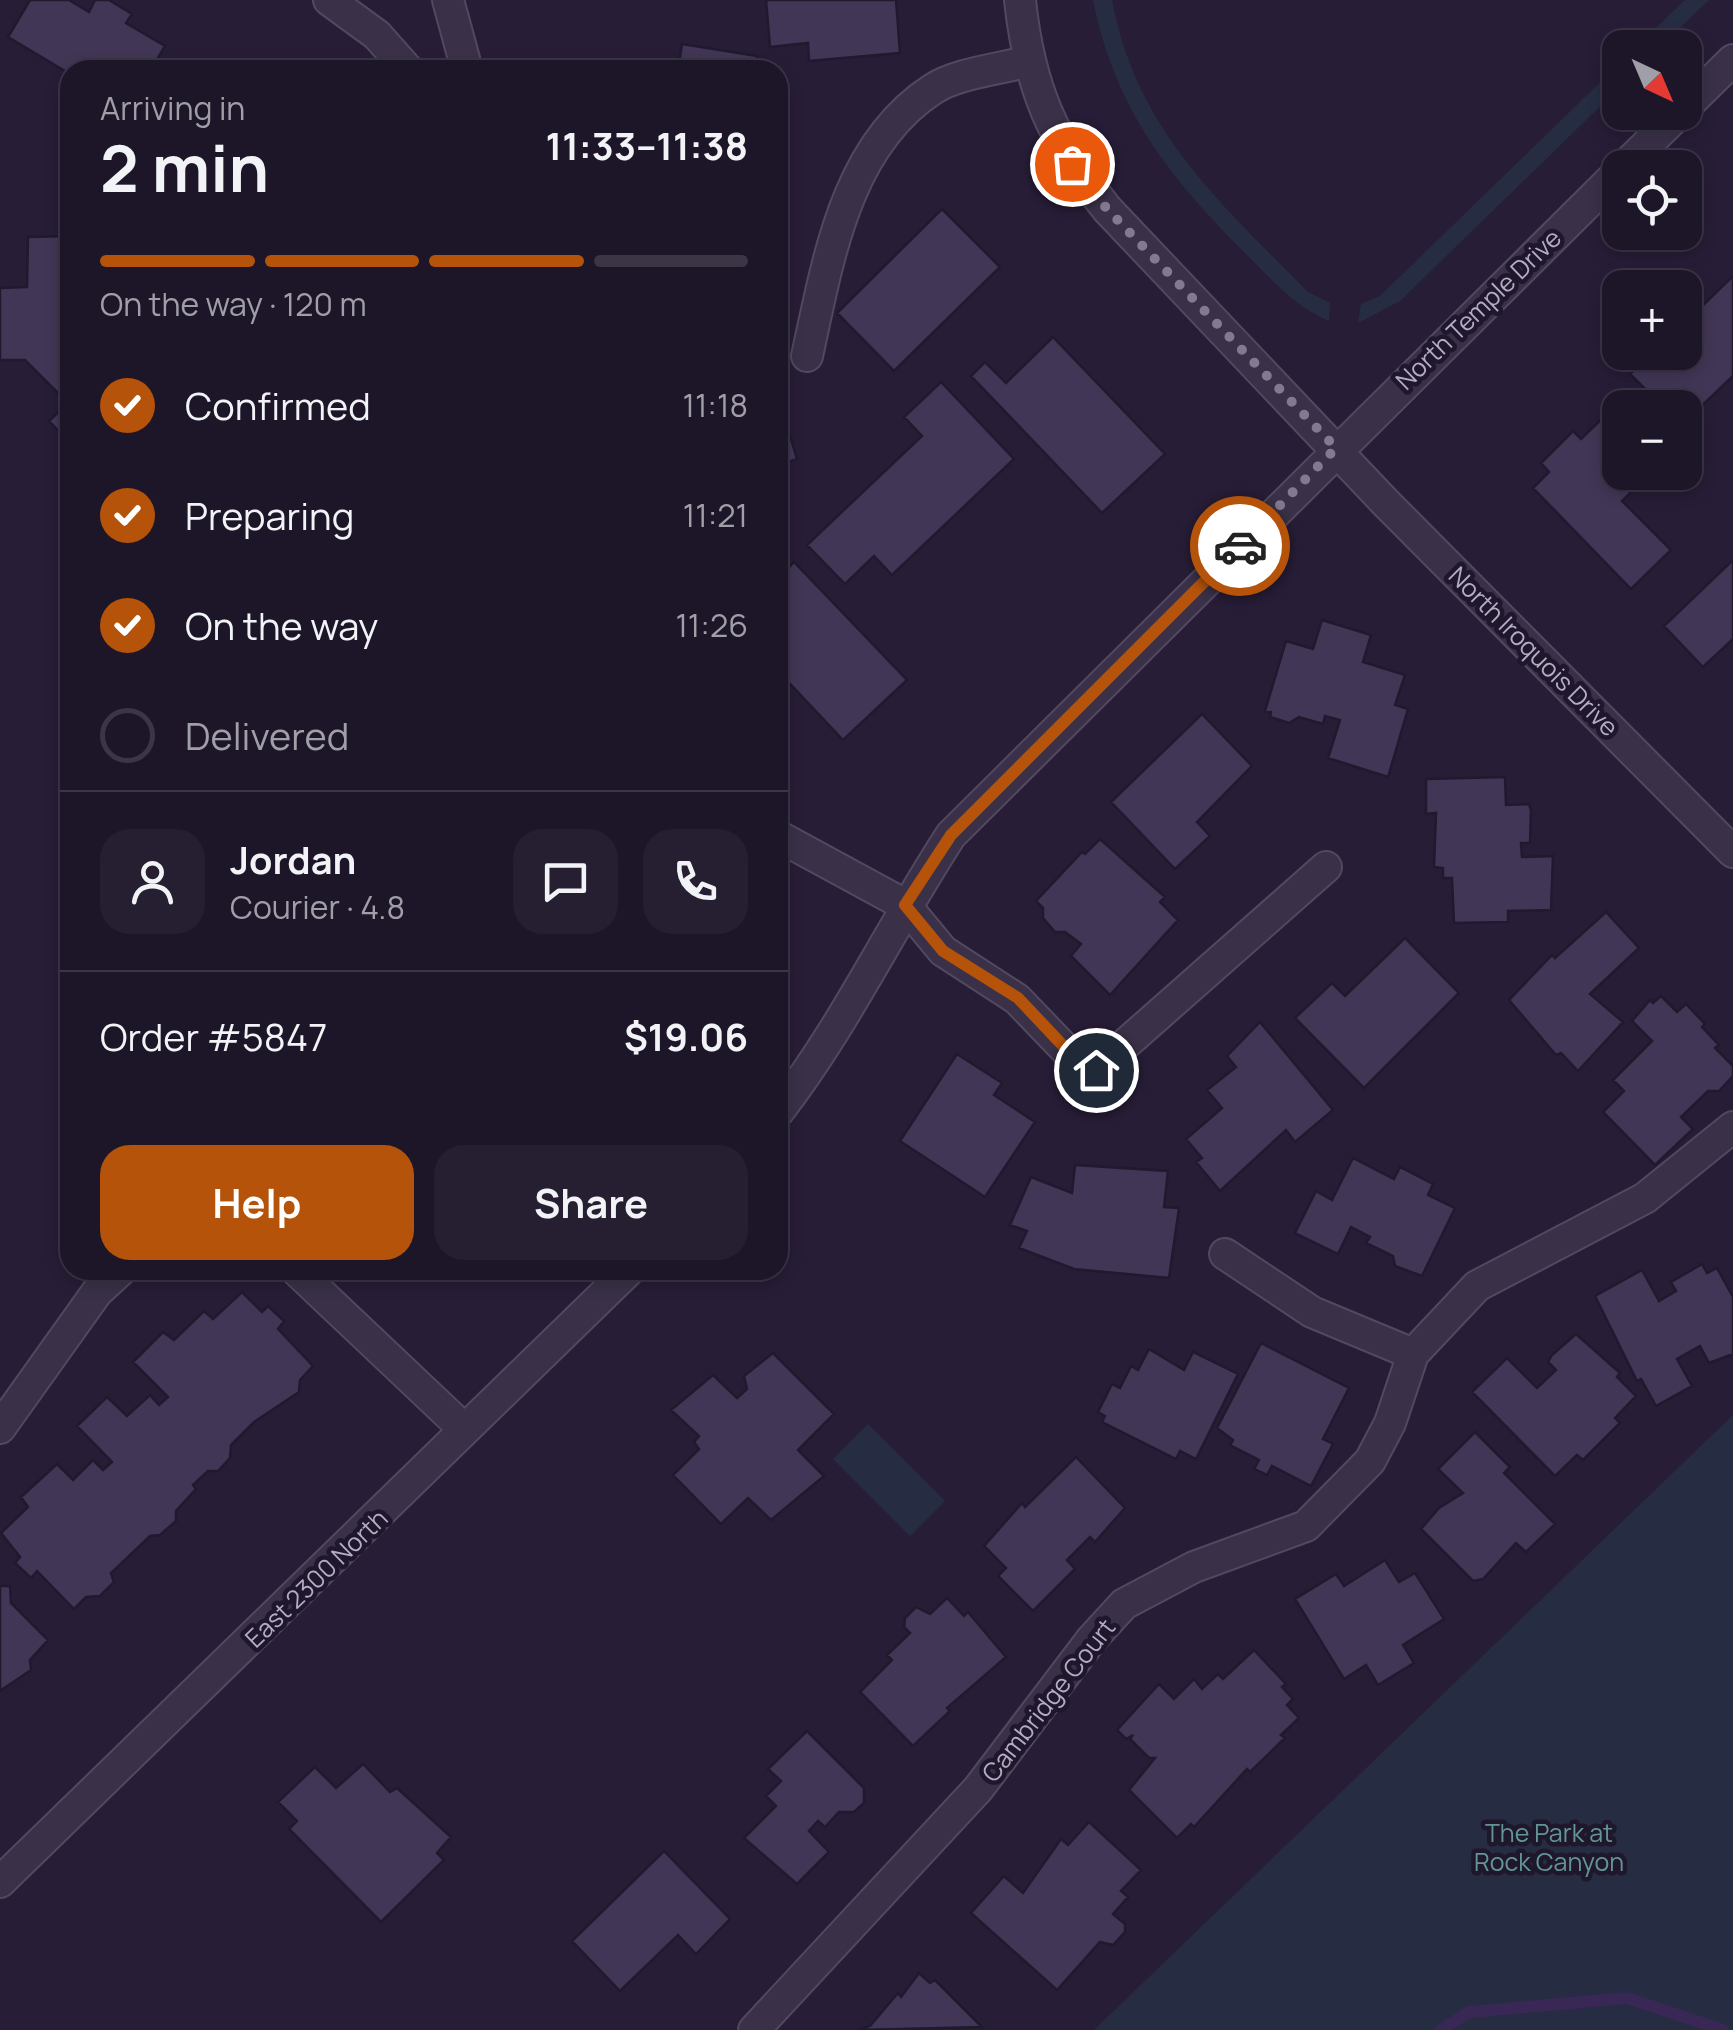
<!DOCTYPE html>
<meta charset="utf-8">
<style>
:root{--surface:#1d1629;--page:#251f31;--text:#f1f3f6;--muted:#a09fa8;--line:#3b3546;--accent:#b45309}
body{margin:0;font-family:Manrope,sans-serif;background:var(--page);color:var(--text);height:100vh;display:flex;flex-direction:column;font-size:38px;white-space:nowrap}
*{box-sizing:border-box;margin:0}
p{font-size:32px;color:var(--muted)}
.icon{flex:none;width:55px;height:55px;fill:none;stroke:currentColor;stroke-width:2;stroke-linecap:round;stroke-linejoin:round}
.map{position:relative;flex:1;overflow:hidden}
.details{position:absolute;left:60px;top:60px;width:728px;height:1220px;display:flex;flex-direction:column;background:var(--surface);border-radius:30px;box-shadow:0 5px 15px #0003,0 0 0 2px var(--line)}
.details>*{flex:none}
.needle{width:65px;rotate:136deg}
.controls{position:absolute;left:1602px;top:30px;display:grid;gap:20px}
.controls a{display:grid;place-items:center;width:100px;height:100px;border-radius:20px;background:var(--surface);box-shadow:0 5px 15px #0003,0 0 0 2px var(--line);font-size:50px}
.pin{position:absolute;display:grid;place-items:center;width:85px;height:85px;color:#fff;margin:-42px;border:5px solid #fff;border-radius:50%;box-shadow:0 2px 10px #0007}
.courier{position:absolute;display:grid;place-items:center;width:100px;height:100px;margin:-50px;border:8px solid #b45309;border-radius:50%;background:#fff;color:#222;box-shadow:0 2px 12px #0007}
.head em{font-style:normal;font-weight:700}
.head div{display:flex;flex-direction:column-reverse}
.head{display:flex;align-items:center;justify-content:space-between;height:170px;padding:0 40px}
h1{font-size:65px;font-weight:700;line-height:75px}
.bar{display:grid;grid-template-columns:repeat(4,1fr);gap:15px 10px;align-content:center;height:120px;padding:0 40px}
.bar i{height:12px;border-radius:8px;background:var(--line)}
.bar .active{background:var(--accent)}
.bar p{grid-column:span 4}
.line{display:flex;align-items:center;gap:25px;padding:0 40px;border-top:2px solid var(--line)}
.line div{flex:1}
.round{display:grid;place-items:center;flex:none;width:105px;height:105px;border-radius:30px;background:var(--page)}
ol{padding:0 40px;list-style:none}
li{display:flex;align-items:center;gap:30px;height:110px}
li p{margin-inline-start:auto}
li .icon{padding:10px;border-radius:50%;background:var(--accent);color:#fff;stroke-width:4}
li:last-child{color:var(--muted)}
li i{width:55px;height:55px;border:5px solid var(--line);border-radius:50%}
.button{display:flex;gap:20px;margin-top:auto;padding:20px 40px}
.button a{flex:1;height:115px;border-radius:30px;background:var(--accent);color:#fff;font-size:40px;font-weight:700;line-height:115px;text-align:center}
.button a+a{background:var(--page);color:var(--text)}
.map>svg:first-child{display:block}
.green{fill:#262d42}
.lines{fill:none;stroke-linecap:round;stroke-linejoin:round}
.stream{stroke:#392755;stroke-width:12}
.building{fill:#423656;stroke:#21192e;stroke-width:2.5}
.minor-casing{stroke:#524960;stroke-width:34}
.minor{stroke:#3a3148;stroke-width:30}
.done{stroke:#847993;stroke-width:10;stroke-dasharray:0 18}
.route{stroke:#b45309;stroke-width:12}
.labels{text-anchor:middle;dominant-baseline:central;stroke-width:9;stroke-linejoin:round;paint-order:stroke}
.street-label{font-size:25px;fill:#b6abc5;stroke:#1f172c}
.park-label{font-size:25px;fill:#619597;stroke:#1f172c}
</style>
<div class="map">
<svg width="1733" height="2030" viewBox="0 0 1733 2030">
<rect width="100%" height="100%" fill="#271d37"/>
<path class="green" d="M1093,0H1112C1136,130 1220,202 1308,292L1330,303L1329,321C1294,306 1273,281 1246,254C1169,177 1115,109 1093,0Z
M1685,0H1709L1660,47H1636Z
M1620,63V87L1400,301L1358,323L1361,304L1380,296Z
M1733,1415V2030H1094Z
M868,1424L945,1501L910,1536L833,1459Z"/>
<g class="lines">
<path class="stream" d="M1441,2030L1469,2012L1627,1998L1723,2030"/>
</g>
<path class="building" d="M30,0H69L89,12L95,0H109L132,14L126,23L165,46L151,70H70V74L8,37Z
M766,0H896L900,53L809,61L808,43L770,47Z
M682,44L757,56L755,70H678Z
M942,209L1000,267L894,371L837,313Z
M70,236V443L49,421L68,403L25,360H0V288L27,287L28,237Z
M1733,276V376L1685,422V408H1664L1630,374L1653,352H1685V313L1691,317Z
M1053,337L1165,454L1102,513L971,376L985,362L1006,383Z
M941,382L1014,459L892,575L874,556L845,584L807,545L922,436L904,417Z
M778,397L797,459L778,466Z
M1617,404L1620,472H1652L1622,501L1671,550L1631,589L1533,488L1549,472L1541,463L1573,431L1581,439Z
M1733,560V639L1703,667L1664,626Z
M794,562L907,680L843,740L778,671V579Z
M1322,620L1371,635L1363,662L1405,675L1395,705L1408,709L1388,777L1328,758L1340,720L1325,716L1323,724L1299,717L1289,723L1270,717L1271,712L1265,711L1286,641L1313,649Z
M1202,714L1252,766L1197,822L1210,836L1175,869L1111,802Z
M1505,777L1506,805L1529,804L1531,810L1530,843H1521L1522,857L1553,856L1551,910L1508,911V922L1454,923L1452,878H1443V868L1434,867L1436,813L1426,814V779Z
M1100,839L1165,897L1160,902L1178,920L1110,995L1071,956L1081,944L1065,932H1055L1043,918V908L1036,901L1082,852L1085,854Z
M1606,912L1639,948L1590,994L1623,1022L1578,1071L1561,1053L1556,1055L1509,1000L1552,955L1555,958Z
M1405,938L1459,993L1364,1088L1295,1018L1332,983L1345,996Z
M1661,996L1677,1012L1686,1004L1705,1024L1702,1027L1719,1045L1715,1048L1733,1066V1076L1719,1091H1708L1681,1117L1693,1129L1655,1165L1603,1112L1624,1091L1613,1080L1652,1041L1632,1021L1650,1000L1653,1003Z
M1260,1022L1333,1110L1295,1142L1286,1130L1220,1191L1196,1162L1202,1158L1186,1139L1222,1108L1207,1090L1236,1067L1227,1056Z
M957,1054L1002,1083L994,1095L1035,1122L985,1197L900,1141Z
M1353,1158L1394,1179L1400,1167L1433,1184L1428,1195L1455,1208L1422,1276L1395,1266L1393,1256L1366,1243L1370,1237L1351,1227L1338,1254L1295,1233L1316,1191L1332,1200Z
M1075,1165L1168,1171L1164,1207L1179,1208L1169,1278L1074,1269L1019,1248L1027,1231L1010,1225L1031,1177L1072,1193Z
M1702,1264L1707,1273L1717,1268L1733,1297V1354L1709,1363L1700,1346L1677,1359L1692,1386L1656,1406L1641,1379L1637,1381L1595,1296L1642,1270L1659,1301L1676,1291L1671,1282Z
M242,1292L262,1312L268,1306L284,1321L278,1329L313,1366L300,1380L299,1392L254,1422L231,1445L230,1458L218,1471H208L193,1485L196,1489L176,1511V1521L160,1535L150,1536L111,1573L114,1582L100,1596L86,1597L74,1609L37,1571L31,1578L15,1563L20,1557L1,1533L28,1507L21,1497L57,1464L73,1480L93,1460L103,1470L112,1462L77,1426L107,1397L127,1416L150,1395L159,1405L168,1397L133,1362L163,1332L174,1340L204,1311L213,1319Z
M1576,1334L1620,1373L1617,1377L1636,1396L1615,1418L1620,1423L1583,1460L1577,1455L1555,1476L1472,1392L1507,1358L1537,1388L1556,1370L1548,1362L1552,1355Z
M1261,1343L1349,1388L1323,1439L1333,1444L1311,1486L1272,1466L1267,1475L1254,1469L1259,1460L1230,1445L1233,1440L1217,1428Z
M1149,1349L1184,1370L1193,1352L1238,1374L1196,1459L1180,1451L1176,1459L1102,1422L1105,1416L1098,1412L1112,1384L1120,1388L1131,1366L1138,1370Z
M773,1353L834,1414L798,1450L824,1476L771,1520L748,1498L721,1524L673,1475L699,1449L694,1442L699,1436L671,1410L713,1375L737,1398L747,1389L744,1376Z
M1475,1432L1510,1467L1504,1473L1555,1524L1526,1552L1516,1543L1483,1579L1473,1581L1421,1529L1439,1508L1463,1493L1438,1469Z
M1076,1457L1125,1508L1095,1542L1090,1537L1067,1560L1075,1569L1033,1611L998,1576L1006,1568L984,1546L1022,1503L1025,1507Z
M1385,1560L1399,1582L1415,1573L1444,1619L1403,1645L1414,1663L1378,1685L1366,1665L1344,1679L1295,1599L1336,1574L1344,1586Z
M0,1586H10L11,1603L48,1640L30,1660L31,1670L0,1691Z
M947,1598L964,1616L968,1612L1006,1657L947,1708L950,1711L913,1746L860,1692L892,1660L887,1655L910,1633L904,1627L905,1618L916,1607L930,1614Z
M1254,1650L1286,1684L1282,1687L1293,1699L1287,1705L1299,1718L1281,1735L1285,1738L1250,1772L1247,1769L1194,1827L1191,1824L1177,1838L1129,1790L1155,1758H1149L1130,1739L1133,1735L1126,1739L1117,1730L1159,1684L1174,1699L1194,1679L1202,1689L1218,1674L1223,1679Z
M807,1731L864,1788V1803L854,1812H839L825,1827L818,1821L809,1831L829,1852L797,1884L744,1838L776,1806L766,1796L781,1781L768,1769Z
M363,1764L390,1792L397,1788L451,1837L437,1853L444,1860L381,1922L289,1829L297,1821L278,1802L315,1767L336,1788Z
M1089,1822L1141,1870L1121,1891L1128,1897L1113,1914L1125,1924V1932L1113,1945L1100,1942L1057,1990L971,1913L1004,1876L1023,1893L1061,1839L1068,1845Z
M664,1851L730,1919L696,1954L678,1935L620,1991L572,1941Z
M919,1973L930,1983L935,1980L982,2027L858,2030L870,2026L898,1993L901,1997Z"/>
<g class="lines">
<g class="minor-casing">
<path id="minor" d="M329,0L377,35L408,70
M448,0L467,70
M1020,0C1029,87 1053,141 1107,209L1385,502L1733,852
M1685,107L1733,60
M1623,168L1680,112
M807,356C828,261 845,146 933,89C957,73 1001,69 1029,61
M778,836L905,905L943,951L1017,999L1067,1051L1096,1070L1326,867
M778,1112C845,1025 891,927 951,835L1620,171
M1225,1254L1312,1312L1413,1354
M296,1270L464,1429
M0,1428L97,1292L121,1270
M0,1882L629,1270
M754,2030L978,1789L1091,1640L1124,1604L1194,1567L1306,1526L1370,1461L1390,1423L1413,1354L1477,1286L1645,1198L1733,1127"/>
</g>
<use href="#minor" class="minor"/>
</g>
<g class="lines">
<path class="done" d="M1072,164L1107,209L1336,448L1240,546"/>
<path class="route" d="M1096,1070L1068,1051L1018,998L943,951L905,905L951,835L1240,546"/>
</g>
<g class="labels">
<g class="street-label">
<text transform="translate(1478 309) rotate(-44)">North Temple Drive</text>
<text transform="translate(1534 651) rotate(45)">North Iroquois Drive</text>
<text transform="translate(316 1578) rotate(-44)">East 2300 North</text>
<text transform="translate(1048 1700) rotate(-52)">Cambridge Court</text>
</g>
<g class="park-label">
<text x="1549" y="1832">The Park at<tspan x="1549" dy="29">Rock Canyon</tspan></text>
</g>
</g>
</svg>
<div class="controls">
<a><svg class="needle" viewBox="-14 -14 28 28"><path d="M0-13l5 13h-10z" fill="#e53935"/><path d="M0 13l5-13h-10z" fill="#a09fa8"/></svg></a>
<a><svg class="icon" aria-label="locate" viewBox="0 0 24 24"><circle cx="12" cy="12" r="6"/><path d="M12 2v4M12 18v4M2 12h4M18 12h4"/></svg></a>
<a>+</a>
<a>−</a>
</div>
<div class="pin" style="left:1072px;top:164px;background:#ea580c"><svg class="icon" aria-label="bag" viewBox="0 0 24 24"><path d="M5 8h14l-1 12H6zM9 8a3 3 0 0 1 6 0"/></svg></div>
<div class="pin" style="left:1096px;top:1070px;background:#1f2937"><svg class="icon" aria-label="home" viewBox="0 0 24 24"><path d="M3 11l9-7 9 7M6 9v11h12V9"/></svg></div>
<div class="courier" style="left:1240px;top:546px"><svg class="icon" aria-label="car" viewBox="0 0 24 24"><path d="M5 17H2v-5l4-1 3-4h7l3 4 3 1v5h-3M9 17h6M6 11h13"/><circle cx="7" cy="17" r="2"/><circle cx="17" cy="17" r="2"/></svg></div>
<section class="details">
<div class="head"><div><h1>2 min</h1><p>Arriving in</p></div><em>11:33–11:38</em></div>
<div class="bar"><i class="active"></i><i class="active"></i><i class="active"></i><i></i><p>On the way · 120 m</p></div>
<ol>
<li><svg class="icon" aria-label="check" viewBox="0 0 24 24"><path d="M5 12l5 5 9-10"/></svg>Confirmed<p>11:18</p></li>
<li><svg class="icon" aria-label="check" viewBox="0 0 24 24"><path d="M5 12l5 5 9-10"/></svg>Preparing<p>11:21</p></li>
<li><svg class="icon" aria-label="check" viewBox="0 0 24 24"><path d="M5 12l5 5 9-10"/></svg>On the way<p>11:26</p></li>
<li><i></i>Delivered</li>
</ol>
<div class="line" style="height:180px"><a class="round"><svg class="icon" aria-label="person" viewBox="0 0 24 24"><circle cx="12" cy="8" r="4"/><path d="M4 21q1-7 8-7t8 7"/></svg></a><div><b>Jordan</b><p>Courier · 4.8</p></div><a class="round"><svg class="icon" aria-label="chat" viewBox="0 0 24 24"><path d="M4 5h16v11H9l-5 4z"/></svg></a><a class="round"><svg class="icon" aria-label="phone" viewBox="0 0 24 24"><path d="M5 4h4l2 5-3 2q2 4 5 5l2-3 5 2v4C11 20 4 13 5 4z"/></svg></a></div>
<div class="line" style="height:130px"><div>Order #5847</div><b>$19.06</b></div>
<div class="button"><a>Help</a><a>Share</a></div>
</section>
</div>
